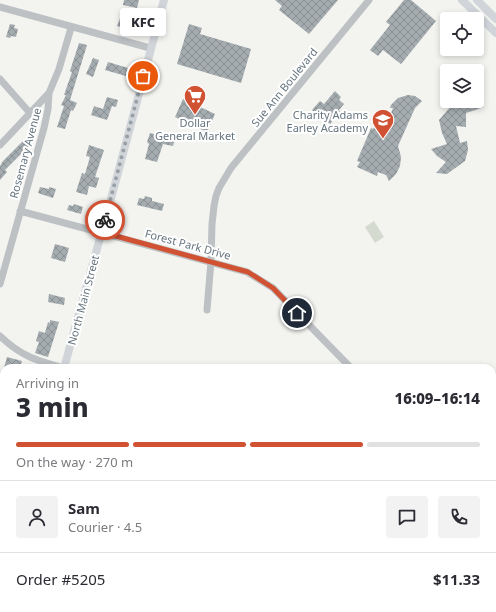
<!DOCTYPE html>
<meta charset="utf-8">
<style>
:root{--surface:#fff;--page:#f2f2f3;--text:#2b2b33;--muted:#7c7c81;--line:#e1e1e2;--accent:#d05233}
body{margin:0;font-family:"Noto Sans",sans-serif;background:var(--page);color:var(--text);height:100vh;display:flex;flex-direction:column;font-size:15px;white-space:nowrap}
*{box-sizing:border-box;margin:0}
p{font-size:13px;color:var(--muted)}
.icon{flex:none;width:22px;height:22px;fill:none;stroke:currentColor;stroke-width:2;stroke-linecap:round;stroke-linejoin:round}
.map{position:relative;flex:1;overflow:hidden}
.panel{position:absolute;left:0px;top:364px;width:496px;height:248px;display:flex;flex-direction:column;background:var(--surface);border-radius:12px 12px 0 0;box-shadow:0 2px 6px #0003}
.panel>*{flex:none}
.fabs{position:absolute;left:440px;top:12px;display:grid;gap:8px}
.fabs a{display:grid;place-items:center;width:44px;height:44px;border-radius:4px;background:var(--surface);box-shadow:0 2px 6px #0003;font-size:20px}
.pin{position:absolute;display:grid;place-items:center;width:34px;height:34px;color:#fff;margin:-17px;border:2px solid #fff;border-radius:50%;box-shadow:0 1px 4px #0007}
.courier{position:absolute;display:grid;place-items:center;width:40px;height:40px;margin:-20px;border:3px solid #d05233;border-radius:50%;background:#fff;color:#222;box-shadow:0 1px 5px #0007}
.bubble{position:absolute;height:28px;border-radius:4px;background:var(--surface);box-shadow:0 2px 6px #0003;font-size:13px;font-weight:800;line-height:28px;text-align:center}
.summary em{font-style:normal;font-weight:800}
.summary div{display:flex;flex-direction:column-reverse}
.summary{display:flex;align-items:center;justify-content:space-between;height:68px;padding:0 16px}
h1{font-size:26px;font-weight:800;line-height:30px}
.bar{display:grid;grid-template-columns:repeat(4,1fr);gap:6px 4px;align-content:center;height:48px;padding:0 16px}
.bar i{height:5px;border-radius:3px;background:var(--line)}
.bar .selected{background:var(--accent)}
.bar p{grid-column:span 4}
.line{display:flex;align-items:center;gap:10px;padding:0 16px;border-top:1px solid var(--line)}
.line div{flex:1}
.round{display:grid;place-items:center;flex:none;width:42px;height:42px;border-radius:4px;background:var(--page)}
.map>svg:first-child{display:block}
.garden{fill:#d5dad1}
.building{fill:url(#building-cross-hatch)}
.lines{fill:none;stroke-linecap:round;stroke-linejoin:round}
.minor{stroke:#bdc1c4;stroke-width:7}
.major{stroke:#d1d5d9;stroke-width:8}
.done{stroke:#97a0a6;stroke-width:4;stroke-dasharray:0 7.2}
.route{stroke:#d05233;stroke-width:5}
.labels{text-anchor:middle;dominant-baseline:central;stroke-width:4;stroke-linejoin:round;paint-order:stroke}
.street-label{font-size:11px;fill:#65747e;stroke:#fff}
.poi-label{font-size:11px;fill:#65747e;stroke:#fff;text-anchor:end}
</style>
<div class="map">
<svg width="496" height="612" viewBox="0 0 496 612">
<defs>
<pattern id="building-cross-hatch" width="8" height="8" patternUnits="userSpaceOnUse"><rect width="8" height="8" fill="#a5acb0"/><path d="M0 0l8 8M0 8l8-8" fill="none" stroke="#8a9194"/></pattern>
</defs>
<rect width="100%" height="100%" fill="#f3f3f0"/>
<path class="garden" d="M374,221L384,237L375,243L365,227Z"/>
<path class="building" d="M124,0H139L137,8L123,5Z
M275,0H338L309,34L279,10L282,6Z
M404,0H411L436,21L401,64L383,50L378,56L370,50L390,25L386,22Z
M121,16L130,18L127,29L117,26Z
M10,24L15,25L14,28L18,29L16,37L11,36L10,38L6,37Z
M189,24L202,28L200,34L251,49L241,83L177,64Z
M79,43L87,45L70,100L77,103L73,111L71,110L65,129L57,127L64,106L61,105L66,95H64L72,72L70,71Z
M93,58L99,60L93,77L86,74Z
M108,62L128,68L126,76L105,70Z
M335,91L341,97L339,100L344,104L339,110L340,112L330,124L326,121L325,122L312,110L320,101L324,104Z
M408,95L415,96L422,101L415,108L398,146L401,157L400,166L396,174L389,181L386,175L378,172L377,176L357,167L360,162L357,161L371,128L373,129L376,123L384,131L393,108H390L391,105L398,98Z
M107,97L118,100L116,107L112,106L107,120L91,115L94,106L103,109Z
M183,99L215,114L207,132L175,117Z
M463,102H473L484,107L466,113V127L456,126L460,143L467,141L468,150L465,161L447,174L436,173L446,162L437,156L431,149L447,144L442,133L439,120L452,105Z
M150,133L175,139L173,146L163,144L157,162L145,159L149,144L147,142Z
M24,140L29,146L5,170L7,172L0,180V166L3,161Z
M89,145L104,150L95,177L99,178L96,188L89,186L87,195L76,192L82,173L85,174L90,157L86,156Z
M40,187L49,189V187L56,189L53,198L38,193Z
M145,196L152,198V201L164,204L162,211L137,205L139,198L144,199Z
M74,204L83,207L81,214L67,210L69,205L73,206Z
M55,244L69,248L65,262L51,258Z
M49,294L65,298L64,305L48,302Z
M50,320L59,322L48,357L35,353L39,342L36,341L39,331L45,333L48,322L50,323Z
M7,357L22,361L21,364L32,366V368H4Z"/>
<g class="lines">
<path class="minor" d="M0,7L150,48
M0,79L30,113
M0,145L49,93
M20,211L247,272L273,288L351,368
M0,284L44,128L48,109L49,93L59,69L71,28
M207,310L211,261L212,224L214,206L216,196L219,188L231,168L369,0
M0,336C21,356 35,360 63,368
M492,419H496
M0,444L4,448
M492,507L496,503
M0,515L4,516
M52,608L56,612
M174,608L178,612
M151,612L154,608
M393,612L397,608"/>
<path class="major" d="M462,0L496,33
M477,0L496,19
M64,368L115,184L164,0
M0,604L4,589"/>
</g>
<g class="lines">
<path class="done" d="M105,220L143,76"/>
<path class="route" d="M105,220L101,232L248,272L273,288L297,313"/>
</g>
<defs>
<g id="supermarket-pin" transform="scale(1.15)"><path d="M0 17L-7.5 6A9.5 9.5 0 1 1 7.5 6Z" fill="#d05233" stroke="#fff"/><path d="M-6-5.5h2.5l.6 2H6L4.5 2H-2.5L-4.4-4H-6ZM-1.5 3.2a1.3 1.3 0 1 0 .1 0ZM3 3.2a1.3 1.3 0 1 0 .1 0Z" fill="#fff"/></g>
<g id="school-pin" transform="scale(1.15)"><path d="M0 17L-7.5 6A9.5 9.5 0 1 1 7.5 6Z" fill="#d05233" stroke="#fff"/><path d="M0-5L7-2L0 1L-7-2ZM-4 1L0 2.5L4 1V4Q0 6-4 4Z" fill="#fff"/></g>
</defs>
<g fill-rule="evenodd">
<use href="#supermarket-pin" x="195" y="96"/>
<use href="#school-pin" x="383" y="120"/>
</g>
<g class="labels">
<g class="street-label">
<text transform="translate(284 87) rotate(-51)">Sue Ann Boulevard</text>
<text transform="translate(25 153) rotate(-75)">Rosemary Avenue</text>
<text transform="translate(188 244) rotate(15)">Forest Park Drive</text>
<text transform="translate(83 300) rotate(-75)">North Main Street</text>
</g>
<g class="poi-label">
<text x="368" y="114">Charity Adams<tspan x="368" dy="13">Earley Academy</tspan></text>
<text x="195" y="122" text-anchor="middle">Dollar<tspan x="195" dy="13">General Market</tspan></text>
</g>
</g>
</svg>
<div class="fabs">
<a><svg class="icon" aria-label="locate" viewBox="0 0 24 24"><circle cx="12" cy="12" r="6"/><path d="M12 2v4M12 18v4M2 12h4M18 12h4"/></svg></a>
<a><svg class="icon" aria-label="layers" viewBox="0 0 24 24"><path d="M12 4l9 5-9 5-9-5zM3 14l9 5 9-5"/></svg></a>
</div>
<div class="pin" style="left:143px;top:76px;background:#ea580c"><svg class="icon" aria-label="bag" viewBox="0 0 24 24"><path d="M5 8h14l-1 12H6zM9 8a3 3 0 0 1 6 0"/></svg></div>
<div class="pin" style="left:297px;top:313px;background:#1f2937"><svg class="icon" aria-label="home" viewBox="0 0 24 24"><path d="M3 11l9-7 9 7M6 9v11h12V9"/></svg></div>
<div class="courier" style="left:105px;top:220px"><svg class="icon" aria-label="bike" viewBox="0 0 24 24"><circle cx="6" cy="16" r="4"/><circle cx="18" cy="16" r="4"/><path d="M6 16l4-8h5l3 8M10 8l3 8H6M13 5h3"/></svg></div>
<div class="bubble" style="left:120px;top:8px;width:46px">KFC</div>
<section class="panel">
<div class="summary"><div><h1>3 min</h1><p>Arriving in</p></div><em>16:09–16:14</em></div>
<div class="bar"><i class="selected"></i><i class="selected"></i><i class="selected"></i><i></i><p>On the way · 270 m</p></div>
<div class="line" style="height:72px"><a class="round"><svg class="icon" aria-label="person" viewBox="0 0 24 24"><circle cx="12" cy="8" r="4"/><path d="M4 21q1-7 8-7t8 7"/></svg></a><div><b>Sam</b><p>Courier · 4.5</p></div><a class="round"><svg class="icon" aria-label="chat" viewBox="0 0 24 24"><path d="M4 5h16v11H9l-5 4z"/></svg></a><a class="round"><svg class="icon" aria-label="phone" viewBox="0 0 24 24"><path d="M5 4h4l2 5-3 2q2 4 5 5l2-3 5 2v4C11 20 4 13 5 4z"/></svg></a></div>
<div class="line" style="height:52px"><div>Order #5205</div><b>$11.33</b></div>
</section>
</div>
